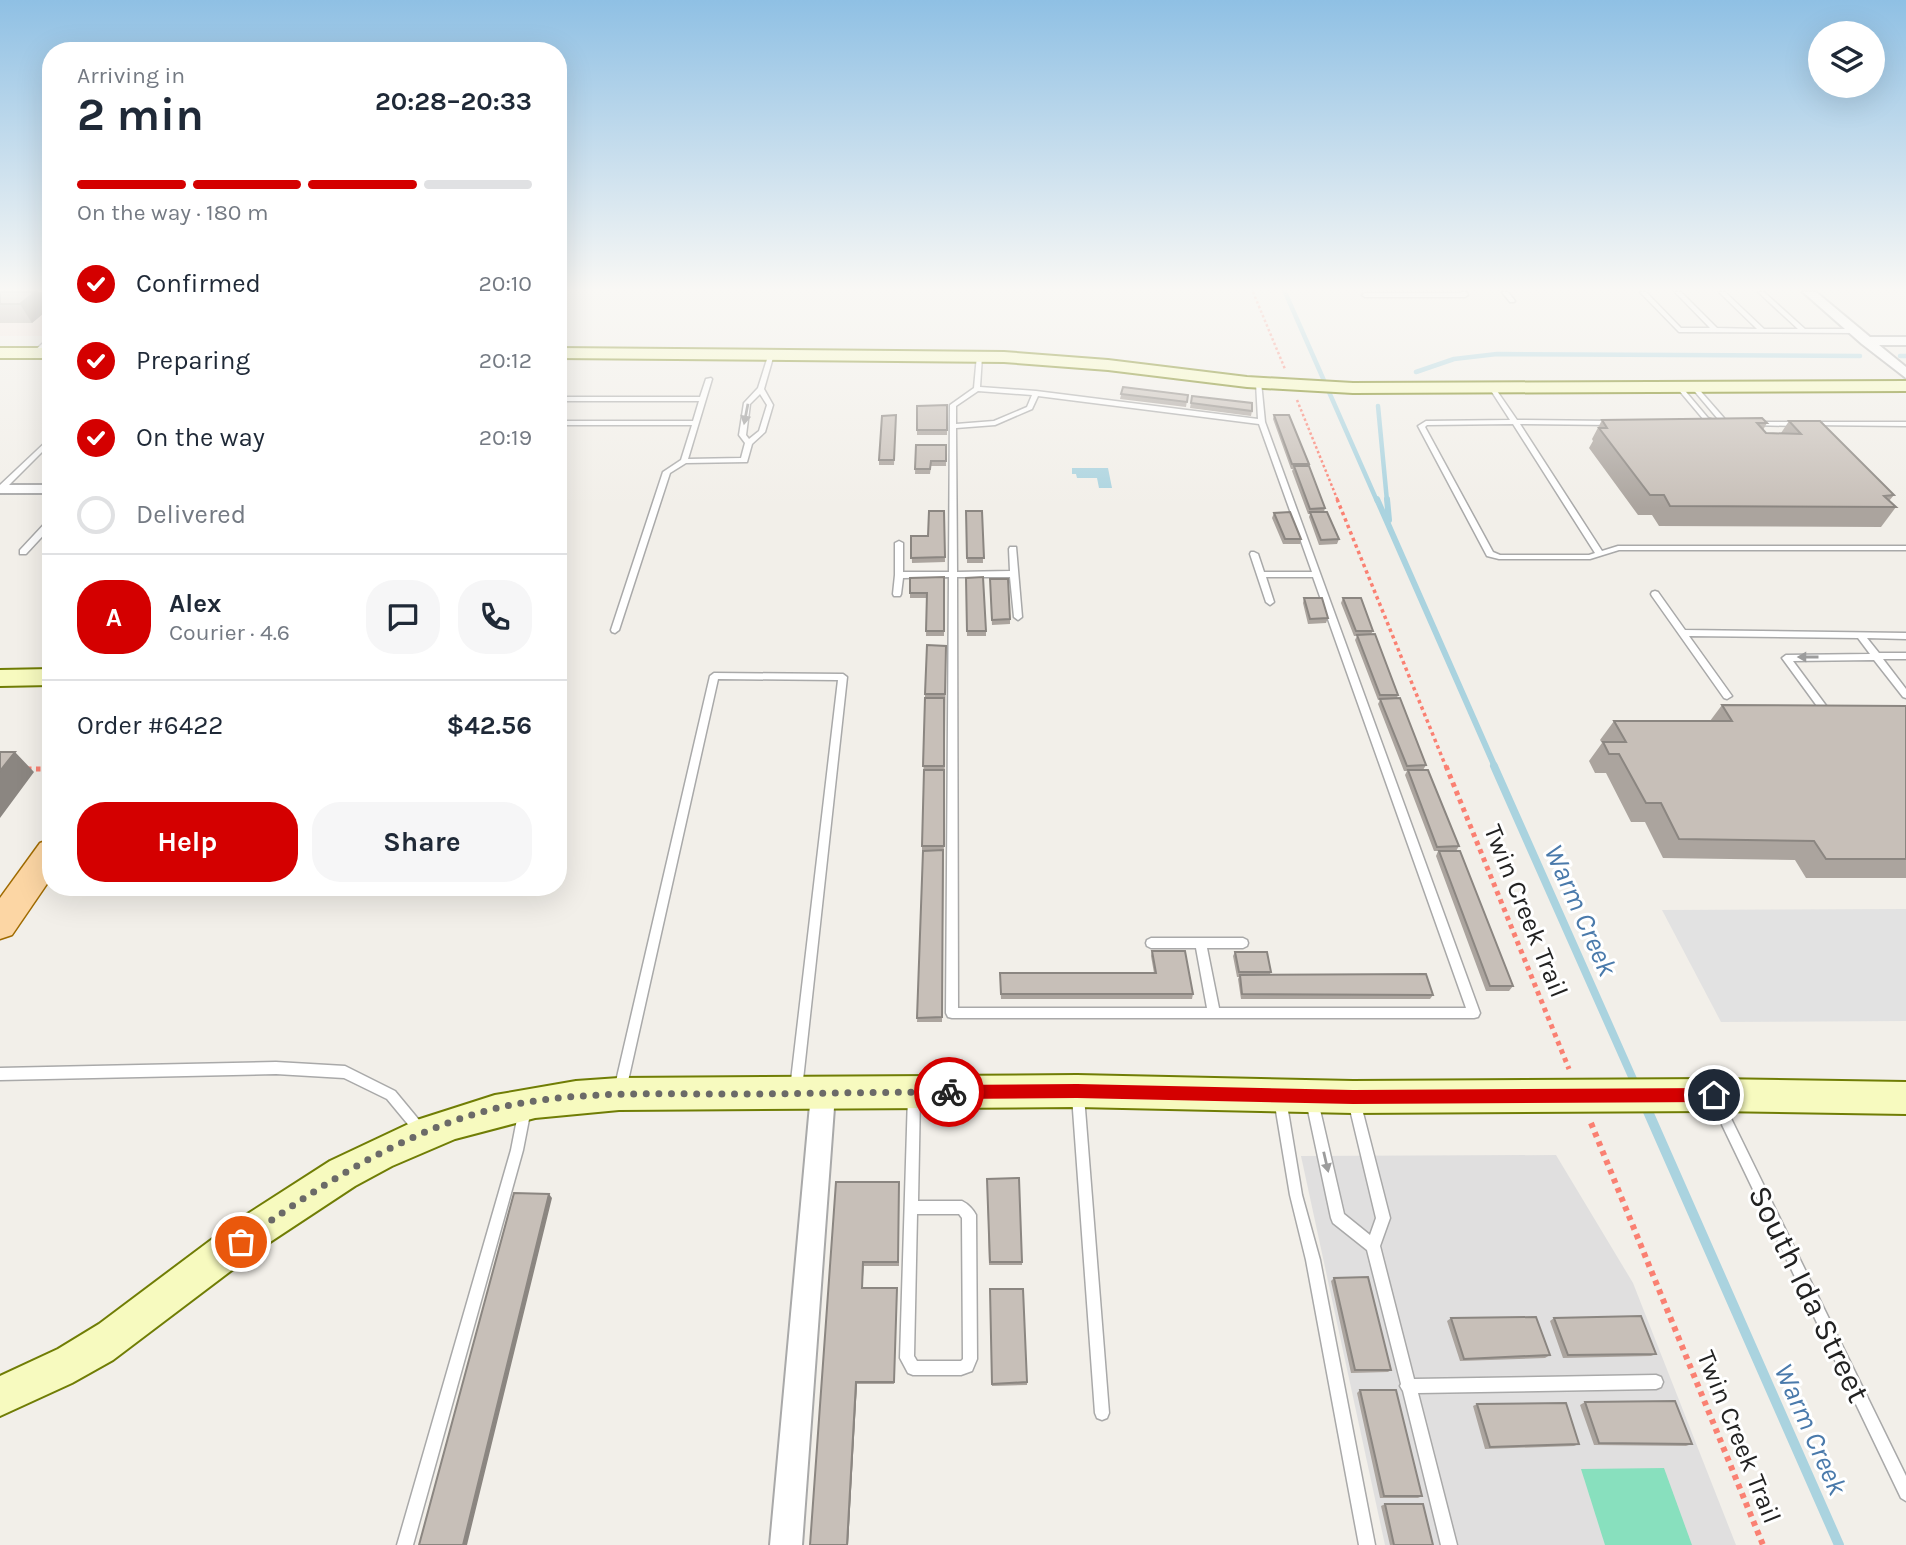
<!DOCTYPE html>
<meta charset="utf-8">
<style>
:root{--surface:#fff;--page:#f6f6f7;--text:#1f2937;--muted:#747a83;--line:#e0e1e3;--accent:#d40000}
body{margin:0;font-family:Karla,sans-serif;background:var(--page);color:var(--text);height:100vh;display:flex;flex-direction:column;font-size:26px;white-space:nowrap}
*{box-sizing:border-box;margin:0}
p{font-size:23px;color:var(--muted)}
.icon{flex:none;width:38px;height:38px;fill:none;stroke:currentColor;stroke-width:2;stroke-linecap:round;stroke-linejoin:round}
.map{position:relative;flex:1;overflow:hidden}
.sheet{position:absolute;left:42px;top:42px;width:525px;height:854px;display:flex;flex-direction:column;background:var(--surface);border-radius:28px;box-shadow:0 7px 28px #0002}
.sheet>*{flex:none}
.buttons{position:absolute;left:1808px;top:21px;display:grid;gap:14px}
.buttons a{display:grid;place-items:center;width:77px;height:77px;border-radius:50%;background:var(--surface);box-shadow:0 7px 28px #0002;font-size:35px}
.pin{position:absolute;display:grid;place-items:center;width:60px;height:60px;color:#fff;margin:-30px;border:4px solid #fff;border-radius:50%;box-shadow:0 2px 7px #0007}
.courier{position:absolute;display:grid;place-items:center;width:70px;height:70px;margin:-35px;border:5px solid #d40000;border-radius:50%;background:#fff;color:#222;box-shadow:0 2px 9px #0007}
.head em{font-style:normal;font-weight:700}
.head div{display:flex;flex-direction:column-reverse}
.head{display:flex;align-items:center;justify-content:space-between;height:119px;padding:0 35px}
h1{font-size:46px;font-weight:700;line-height:52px}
.bar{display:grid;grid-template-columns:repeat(4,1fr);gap:10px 7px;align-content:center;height:84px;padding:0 35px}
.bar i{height:9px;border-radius:5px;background:var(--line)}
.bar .active{background:var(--accent)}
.bar p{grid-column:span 4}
.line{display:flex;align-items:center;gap:18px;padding:0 35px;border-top:2px solid var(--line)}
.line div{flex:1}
.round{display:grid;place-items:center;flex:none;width:74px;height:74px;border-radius:28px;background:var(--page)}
ol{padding:0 35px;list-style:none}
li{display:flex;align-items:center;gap:21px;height:77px}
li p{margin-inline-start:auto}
li .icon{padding:7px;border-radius:50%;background:var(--accent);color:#fff;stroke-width:4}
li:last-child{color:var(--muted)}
li i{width:38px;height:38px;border:4px solid var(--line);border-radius:50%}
.cta{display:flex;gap:14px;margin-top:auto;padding:14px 35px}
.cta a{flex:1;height:80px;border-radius:28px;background:var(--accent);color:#fff;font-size:28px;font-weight:700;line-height:80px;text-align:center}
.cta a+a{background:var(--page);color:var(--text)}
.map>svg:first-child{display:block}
.residential{fill:#e0dfdf}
.military{fill:#f3e3dd}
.pitch{fill:#88e0be}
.parking{fill:#e2e2e2}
.water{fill:#aad3df}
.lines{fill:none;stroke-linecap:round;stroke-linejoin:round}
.stream-far3{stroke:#aad3df;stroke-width:4.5}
.stream-far2{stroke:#aad3df;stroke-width:6}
.stream-far1{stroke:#aad3df;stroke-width:8}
.stream{stroke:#aad3df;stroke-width:10}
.lane-casing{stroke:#a9a9a9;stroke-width:3}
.street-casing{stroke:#a9a9a9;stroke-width:4}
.secondary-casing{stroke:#707d05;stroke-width:4}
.primary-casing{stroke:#a06b00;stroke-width:3}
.path-far3{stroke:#fa8072;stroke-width:2.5;stroke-dasharray:2.5 2.5;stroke-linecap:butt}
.path-far2{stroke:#fa8072;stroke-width:3.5;stroke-dasharray:3.5 3.5;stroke-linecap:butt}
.path-far1{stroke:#fa8072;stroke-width:5;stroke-dasharray:4.5 4.5;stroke-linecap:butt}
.path{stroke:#fa8072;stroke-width:6;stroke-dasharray:5 5;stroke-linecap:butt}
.lane{fill:#fff;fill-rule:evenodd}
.street{fill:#fff;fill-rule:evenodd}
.secondary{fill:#f7fabf;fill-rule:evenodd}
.primary{fill:#fcd6a4;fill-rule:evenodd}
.wall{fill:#aba49e}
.shaded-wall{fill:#8b8681}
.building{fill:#c7bfb8;stroke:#8b8681;stroke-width:2}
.oneway{fill:#9c9c9c}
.route{fill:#d40000}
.done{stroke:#6b6a68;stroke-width:7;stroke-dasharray:0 12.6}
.labels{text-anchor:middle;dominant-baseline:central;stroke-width:6;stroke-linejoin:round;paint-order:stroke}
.street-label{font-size:26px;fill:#222;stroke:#fff}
.water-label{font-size:28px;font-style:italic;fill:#4a7aab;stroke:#fff}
.near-street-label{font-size:32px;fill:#222;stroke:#fff}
</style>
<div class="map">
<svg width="1906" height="1545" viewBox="0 0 1906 1545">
<rect width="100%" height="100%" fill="#f2efe9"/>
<path class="residential" d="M1556,1155L1633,1283L1736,1545H1385L1301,1156Z"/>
<path class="military" d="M0,292H51V336H0Z"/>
<path class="pitch" d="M1664,1468L1692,1545H1605L1581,1469Z"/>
<path class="parking" d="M1906,909V1021L1721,1022L1662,910Z"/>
<path class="water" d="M1072,468H1108L1112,488H1099L1097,478H1077L1076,474H1072Z"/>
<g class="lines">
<path class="stream-far3" d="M1285,292L1377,501
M1900,356H1906
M1416,372L1454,359L1497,354L1860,356
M1378,406L1387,501"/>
<path class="stream-far2" d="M1377,499L1495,767
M1387,499L1389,520"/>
<path class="stream-far1" d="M1494,766L1637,1088
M1644,1102L1647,1109"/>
<path class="stream" d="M1646,1107L1839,1545"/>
<g class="lane-casing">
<path id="lane" d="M1460,292H1466L1468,295L1465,297H1365L1362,295L1365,293H1461Z
M1502,292H1508L1515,301L1514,302H1510Z
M1640,292H1646L1681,328H1710L1675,292H1681L1717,328L1757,329L1719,292H1725L1764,329H1798L1758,292H1764L1805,329H1854L1857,331L1854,333L1679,332Z
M51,336V342L37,354H33V352Z
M769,353L774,354L764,389L773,405L765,432L752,444L747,462L686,463L670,473L619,630L615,633L612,632L611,630L663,472L681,460L692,425H558V421H693L699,401H558V397H700L706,379L711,378L712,379L688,459L741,458L745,443L739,435L744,403L758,388ZM760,394L767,405L759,431L749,439L746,435L750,404Z
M977,355L982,356L980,387L1036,391L1258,419L1256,383L1261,382L1265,422L1480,1013L1478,1017L1474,1018H952L948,1017L946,1013L949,577L903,578L901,594L900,596H894L893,594L895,575V543L899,541L903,543V572H949L950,405L974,388ZM978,391L1032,395L1027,407L994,421L956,424V406ZM1038,396L1259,424L1312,572H1264L1258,554L1254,552H1251L1250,554L1266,602L1270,605L1274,602L1266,577H1313L1466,1008H1219L1207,948H1243L1247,946L1248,943L1247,940L1243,938H1151L1147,940L1146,943L1147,946L1151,948H1196L1207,1008H958L957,577H1010L1014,617L1018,620L1022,617L1016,547H1010L1009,549L1010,571L957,572L956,428L995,425L1032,409Z
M1677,386H1681L1708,418L1716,421L1718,419L1691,387L1696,386L1724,418V420L1717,426L1704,420L1677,388Z
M1493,387L1495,388L1517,420L1611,421L1614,423L1611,425L1520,424L1602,551L1618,546H1906V550H1619L1590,559H1499L1487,556L1418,426L1426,421L1510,420L1490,389ZM1513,424L1595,553L1589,555H1500L1493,552L1425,427L1427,425Z
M1753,422H1797L1800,424L1797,426L1751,425L1750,424Z
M1812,422H1906V426L1810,425V423Z
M51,437V443L3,491H0V485Z
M48,520H51V527L26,554H20V550Z
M1655,591L1658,592L1685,630L1906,633V639L1867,638L1879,653H1906V659H1883L1906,689V698L1903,697L1874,660L1793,661L1833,715L1831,717H1825L1782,658L1786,655L1870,654L1858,638L1689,636L1732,696L1727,699L1724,698L1652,596L1651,594L1652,592Z
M714,673L843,674L847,677L802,1089L800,1093L796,1095L792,1093L790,1089L838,680L718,679L626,1090L624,1094L620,1096L616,1094L614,1090L710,676Z
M276,1062L345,1066L395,1091L424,1126L426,1130L424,1134L420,1136L416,1134L387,1099L344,1078L276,1074L0,1080V1068Z
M914,1090L918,1092L920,1096L918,1201H962C968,1204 973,1209 976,1215L977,1359L972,1371L961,1375H913L908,1373L900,1358L908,1096L910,1092ZM917,1214H959L962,1218L963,1359L961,1361H917L914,1356Z
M1078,1090L1082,1092L1084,1096L1109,1413L1107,1418L1102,1420L1097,1418L1095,1413L1072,1096L1074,1092Z
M1280,1093L1284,1095L1286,1099L1302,1195L1320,1260L1375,1545H1359L1306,1260L1290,1195L1274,1099L1276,1095Z
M1312,1095L1316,1097L1318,1101L1344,1214L1370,1235L1376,1218L1348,1101L1350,1097L1354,1095L1358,1097L1360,1101L1390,1218L1380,1246L1414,1379L1656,1375L1661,1377L1663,1382L1661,1387L1656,1389L1418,1393L1457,1545H1441L1403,1391L1400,1386L1401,1384L1367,1250L1333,1223L1331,1218L1306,1101L1308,1097Z
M1717,1096L1721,1098L1906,1476V1501L1901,1498L1713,1106L1711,1102L1713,1098Z
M525,1103L529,1105L531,1109L523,1150L413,1545H397L511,1150L519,1109L521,1105Z"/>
</g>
<g class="street-casing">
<path id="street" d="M1803,292H1816L1870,337H1906V345H1879L1906,367V378L1862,344Z
M0,485H51V493H0Z
M823,1082L832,1086L835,1094L802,1545H770L811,1094L814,1086Z"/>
</g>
<g class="secondary-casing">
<path id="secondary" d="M0,348H51V358H0Z
M558,348L1004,352L1108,360L1247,377L1353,383L1906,381V391L1353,393L1247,387L1108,370L1004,362L558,358Z
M51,669V685L0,686V670Z
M1077,1075L1353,1081L1714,1079L1906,1082V1114L1714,1111L1353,1113L1077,1107L619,1110L535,1118L455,1139L392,1166L355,1186L261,1248L113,1360L72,1383L0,1416V1376L58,1349L99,1324L235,1222L330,1161L417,1120L495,1095L576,1081L619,1078Z"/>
</g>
<g class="primary-casing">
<path id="primary" d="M51,839V878L12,935L0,939V898L40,843Z"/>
</g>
<path class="path-far3" d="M1253,292L1285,369
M1297,400L1338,501"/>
<path class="path-far2" d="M1337,499L1446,767"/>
<path class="path-far1" d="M1446,766L1569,1069
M27,769H51"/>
<path class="path" d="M1591,1123L1763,1545"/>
<use href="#lane" class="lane"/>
<use href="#street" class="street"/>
<use href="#secondary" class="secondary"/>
<use href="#primary" class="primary"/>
</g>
<path class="wall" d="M0,292H51V307L32,323H0Z
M1123,387L1188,395L1186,407L1120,399Z
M1192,396L1252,411L1251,416L1190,408Z
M947,405V435H917V406Z
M896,415L894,465H879V460Z
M1274,415L1309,464L1308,466L1325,508L1324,512L1339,539L1337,544L1319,545L1309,517L1310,514H1308L1292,471L1293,469H1291L1273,419Z
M1602,420L1767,423L1763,430L1766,433H1781L1789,421L1894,495L1889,501L1896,507L1881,527L1659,526L1652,515H1638L1589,448L1593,441L1592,439Z
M916,445H946V466H931L930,474H915Z
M944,511L945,562L912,563L911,536H928Z
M966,511H982L983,563H967Z
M1274,513L1301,539L1300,544H1283L1272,518Z
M944,577V636H926L927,598H910V593Z
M966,578L986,631V636H967Z
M990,585L1010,619V624L992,625Z
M1304,598L1328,618L1326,623L1308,624L1303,603Z
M1343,598L1373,631L1371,634L1398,695L1397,698L1426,765L1423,770L1459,846L1456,851L1513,986L1509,991H1486L1436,856L1438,851H1434L1405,775L1407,771H1404L1378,704L1380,700H1378L1355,640L1357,636H1354L1341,603Z
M946,646L942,1022H917L928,851H922V846L925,694Z
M1722,705L1906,706V878H1806L1795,860L1663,858L1645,822H1631L1606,773H1595L1589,761L1602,743L1600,740L1614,721H1710Z
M1152,951L1193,994L1192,999H1001L1000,978L1154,973L1151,956Z
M1235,952L1271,972L1270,974L1433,995L1430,999H1241L1238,979L1239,977H1237L1233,956Z
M987,1179L1022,1262V1265H989Z
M836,1182H899V1266H864L862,1288L897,1291L894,1384H857L848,1545Z
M1334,1278L1391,1370L1388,1372L1351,1373L1331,1281Z
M990,1289L1027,1382V1385L992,1386Z
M1451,1318L1550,1355L1545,1358L1460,1361L1447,1321Z
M1554,1318L1656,1354L1651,1356L1563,1358L1550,1321Z
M1360,1390L1422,1496L1418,1498H1380L1357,1393Z
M1585,1402L1692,1444L1686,1446L1594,1445L1580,1405Z
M1477,1404L1579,1444L1574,1446L1485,1449L1473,1406Z
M1385,1504L1433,1545H1390L1381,1506Z"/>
<path class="shaded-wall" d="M35,292H51V307L32,323L20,304Z
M15,752L34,772L0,818V771Z
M549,1194L552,1198L467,1545H463Z
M856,1382L857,1384L848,1545H847Z"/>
<path class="building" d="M0,292H35L20,304H0Z
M1123,387L1188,395L1187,402L1121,394Z
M1192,396L1252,403V411L1191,403Z
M947,405V430H917V406Z
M896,415L894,460H879L882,416Z
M1274,415H1289L1309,464H1292Z
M1762,418L1767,423H1757L1766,433L1801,434L1789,421H1820L1894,495L1884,496L1896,507L1670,506L1664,495H1650L1599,428H1607L1602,420Z
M916,445H946V461H931L930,469H915Z
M1294,466H1309L1325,508L1310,509Z
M929,511H944L945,557L911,558V536H928Z
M966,511H982L984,558H967Z
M1290,512L1301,539H1285L1274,513Z
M1310,512H1327L1339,539L1321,540Z
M944,577V631H926L927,593H910V578Z
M983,577L986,631H967L966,578Z
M990,579H1008L1010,619L992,620Z
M1304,598H1322L1328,618L1310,619Z
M1343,598H1361L1373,631H1356Z
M1375,634L1398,695H1380L1357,635Z
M927,645L946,646L945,694H925Z
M925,698H944V766H923Z
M1400,698L1426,765L1407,766L1380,699Z
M1722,705L1906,706V859H1826L1814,841L1679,839L1661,803H1646L1619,754H1609L1603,742H1626L1614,721H1732Z
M0,752H15L0,771Z
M924,770H944V846H922Z
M1408,770H1428L1459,846L1437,847Z
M943,850L942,1017L917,1018L923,851Z
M1439,851H1460L1513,986H1490Z
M1152,951H1185L1193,994H1001L1000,973H1156Z
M1235,952H1267L1271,972H1239Z
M1426,974L1433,995L1242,994L1240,975Z
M1019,1178L1022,1262H990L987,1179Z
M836,1182H899L898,1262H863L862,1288H897L894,1382H856L847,1545H810Z
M514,1193L549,1194L463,1545H419Z
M1368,1277L1391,1370H1355L1334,1278Z
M990,1289H1023L1027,1382L992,1384Z
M1641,1316L1656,1354L1568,1355L1554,1318Z
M1536,1317L1550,1355L1464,1359L1451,1318Z
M1360,1390H1396L1422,1496H1384Z
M1675,1401L1692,1444L1599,1443L1585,1402Z
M1566,1403L1579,1444L1490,1447L1477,1404Z
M1385,1504H1423L1433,1545H1394Z"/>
<defs><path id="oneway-solid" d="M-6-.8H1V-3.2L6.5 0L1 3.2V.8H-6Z" transform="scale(1.75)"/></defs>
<g class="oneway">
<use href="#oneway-solid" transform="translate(746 414) rotate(101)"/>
<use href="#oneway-solid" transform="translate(1808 657) rotate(180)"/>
<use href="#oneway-solid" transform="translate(1326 1162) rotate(77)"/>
</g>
<linearGradient id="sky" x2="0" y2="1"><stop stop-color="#8fc0e4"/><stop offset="0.57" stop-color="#f9f8f5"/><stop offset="1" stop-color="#f9f8f5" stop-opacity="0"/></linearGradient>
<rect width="1906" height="508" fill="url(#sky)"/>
<path class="route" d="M1077,1084L1353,1090L1714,1088L1721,1095L1714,1102L1353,1104L1077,1098L949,1099L942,1092L949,1085Z"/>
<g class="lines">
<path class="done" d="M241,1242C314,1189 391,1139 478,1113C559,1090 643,1094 726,1094C801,1094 875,1092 949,1092"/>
</g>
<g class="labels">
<g class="street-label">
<text transform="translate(1526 911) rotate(68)">Twin Creek Trail</text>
<text transform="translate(1739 1437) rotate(68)">Twin Creek Trail</text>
</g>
<g class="water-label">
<text transform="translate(1581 910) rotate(66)">Warm Creek</text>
<text transform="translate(1811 1429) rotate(66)">Warm Creek</text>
</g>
<g class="near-street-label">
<text transform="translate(1809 1294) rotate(64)">South Ida Street</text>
</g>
</g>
</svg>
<div class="buttons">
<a><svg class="icon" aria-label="layers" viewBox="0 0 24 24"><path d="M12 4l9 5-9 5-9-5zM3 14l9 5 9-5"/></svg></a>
</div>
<div class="pin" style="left:241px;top:1242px;background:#ea580c"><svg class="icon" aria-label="bag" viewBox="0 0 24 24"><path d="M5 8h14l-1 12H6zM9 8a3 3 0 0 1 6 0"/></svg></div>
<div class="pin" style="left:1714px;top:1095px;background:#1f2937"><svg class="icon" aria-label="home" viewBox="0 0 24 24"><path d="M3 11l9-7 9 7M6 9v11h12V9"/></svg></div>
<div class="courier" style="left:949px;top:1092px"><svg class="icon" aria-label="bike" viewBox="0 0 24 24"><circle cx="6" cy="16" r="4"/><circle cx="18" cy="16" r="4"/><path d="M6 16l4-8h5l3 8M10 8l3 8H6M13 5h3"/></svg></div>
<section class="sheet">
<div class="head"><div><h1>2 min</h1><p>Arriving in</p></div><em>20:28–20:33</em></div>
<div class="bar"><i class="active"></i><i class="active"></i><i class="active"></i><i></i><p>On the way · 180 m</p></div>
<ol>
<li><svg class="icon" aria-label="check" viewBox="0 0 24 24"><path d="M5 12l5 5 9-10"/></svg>Confirmed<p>20:10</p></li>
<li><svg class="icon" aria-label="check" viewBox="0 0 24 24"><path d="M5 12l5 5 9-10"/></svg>Preparing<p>20:12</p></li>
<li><svg class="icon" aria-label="check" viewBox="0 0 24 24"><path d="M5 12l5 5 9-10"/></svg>On the way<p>20:19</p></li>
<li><i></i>Delivered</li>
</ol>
<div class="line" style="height:126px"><b class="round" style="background:var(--accent);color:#fff">A</b><div><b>Alex</b><p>Courier · 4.6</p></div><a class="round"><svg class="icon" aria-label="chat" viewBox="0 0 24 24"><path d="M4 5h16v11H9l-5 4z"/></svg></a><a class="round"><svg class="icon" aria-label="phone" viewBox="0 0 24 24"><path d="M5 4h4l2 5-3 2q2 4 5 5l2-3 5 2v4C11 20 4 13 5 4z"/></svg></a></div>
<div class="line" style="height:91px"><div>Order #6422</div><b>$42.56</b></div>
<div class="cta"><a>Help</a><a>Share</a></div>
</section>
</div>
